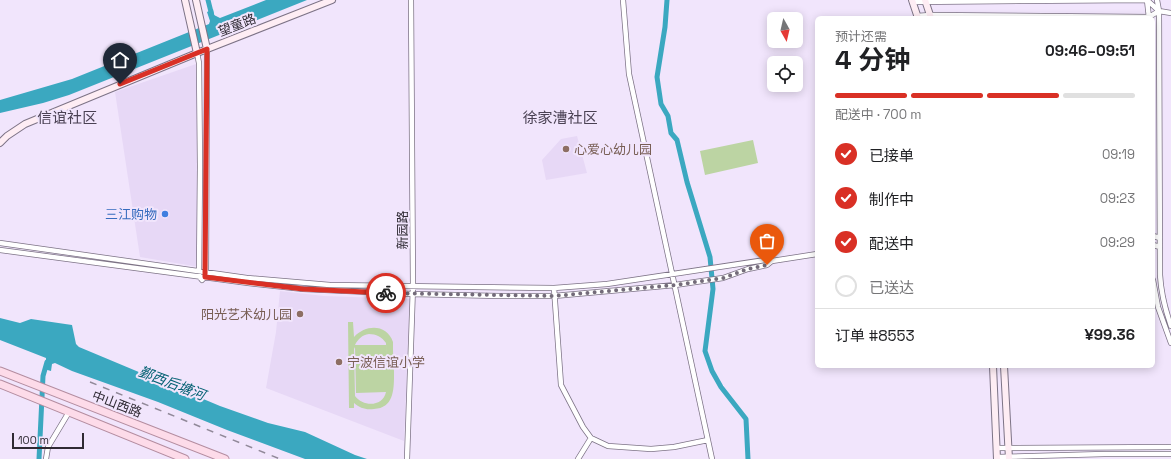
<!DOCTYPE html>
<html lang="zh">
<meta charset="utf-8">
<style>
:root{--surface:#fff;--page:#f2f2f2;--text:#202124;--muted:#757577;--line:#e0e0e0;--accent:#d93025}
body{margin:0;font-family:"Space Grotesk","Noto Sans SC",sans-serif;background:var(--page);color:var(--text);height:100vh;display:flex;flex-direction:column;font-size:15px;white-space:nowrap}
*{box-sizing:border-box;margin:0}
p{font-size:13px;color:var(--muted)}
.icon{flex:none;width:22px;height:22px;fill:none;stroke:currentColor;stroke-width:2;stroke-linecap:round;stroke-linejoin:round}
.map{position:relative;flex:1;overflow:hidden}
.drawer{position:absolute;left:815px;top:16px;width:340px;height:352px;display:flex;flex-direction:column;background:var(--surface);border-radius:6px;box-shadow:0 2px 10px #0003}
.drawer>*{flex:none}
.needle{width:26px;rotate:172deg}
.tools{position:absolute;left:767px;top:12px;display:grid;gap:8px}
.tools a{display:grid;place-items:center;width:36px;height:36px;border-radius:6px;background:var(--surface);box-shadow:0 2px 10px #0003;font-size:20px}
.scale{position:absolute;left:12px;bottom:10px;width:72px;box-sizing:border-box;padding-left:4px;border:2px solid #2f2a33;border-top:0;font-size:11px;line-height:14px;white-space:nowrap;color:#2f2a33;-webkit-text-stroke:3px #f1e5fc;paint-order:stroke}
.pin{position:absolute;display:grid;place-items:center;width:34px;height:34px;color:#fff;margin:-41px -17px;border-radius:50% 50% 50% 0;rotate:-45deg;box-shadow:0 0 4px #0007}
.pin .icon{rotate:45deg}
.courier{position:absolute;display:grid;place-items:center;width:40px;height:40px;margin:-20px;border:3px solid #d93025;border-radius:50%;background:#fff;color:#222;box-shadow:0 1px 5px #0007}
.head em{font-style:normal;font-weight:700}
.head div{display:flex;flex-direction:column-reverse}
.head{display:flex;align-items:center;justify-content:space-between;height:68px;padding:0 20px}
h1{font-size:26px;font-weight:700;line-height:30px}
.bar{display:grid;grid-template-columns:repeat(4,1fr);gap:6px 4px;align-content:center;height:48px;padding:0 20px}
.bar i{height:5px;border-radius:3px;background:var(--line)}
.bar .active{background:var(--accent)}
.bar p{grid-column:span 4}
.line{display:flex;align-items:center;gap:10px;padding:0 20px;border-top:1px solid var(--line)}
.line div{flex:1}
ol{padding:0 20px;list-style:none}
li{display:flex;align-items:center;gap:12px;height:44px}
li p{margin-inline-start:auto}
li .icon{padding:4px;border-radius:50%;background:var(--accent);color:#fff;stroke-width:4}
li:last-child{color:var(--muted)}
li i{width:22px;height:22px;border:2px solid var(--line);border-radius:50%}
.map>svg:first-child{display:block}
.built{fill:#e7d8f6}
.pitch{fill:#bcd4a3;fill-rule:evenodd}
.water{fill:#3ba8c0}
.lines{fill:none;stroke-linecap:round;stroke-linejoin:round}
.canal{stroke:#3ba8c0;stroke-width:5}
.street-casing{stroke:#7d7386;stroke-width:6}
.secondary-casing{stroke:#7d7386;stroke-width:8}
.primary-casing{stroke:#b48da0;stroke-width:9}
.street{stroke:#fff;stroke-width:4.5}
.secondary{stroke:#feedf4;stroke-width:6}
.primary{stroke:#fddbe9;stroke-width:7}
.rail{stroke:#918999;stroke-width:1.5;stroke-dasharray:7 7;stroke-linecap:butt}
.done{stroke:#736b79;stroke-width:4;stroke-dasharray:0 7.2}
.route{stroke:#d93025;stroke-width:5}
.education-dot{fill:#8d6e63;stroke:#f1e5fc;stroke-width:1.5}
.shop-dot{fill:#3f7fe0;stroke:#f1e5fc;stroke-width:1.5}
.labels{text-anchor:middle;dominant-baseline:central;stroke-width:4;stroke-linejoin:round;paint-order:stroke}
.street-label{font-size:13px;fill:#2f2a33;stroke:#f1e5fc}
.education-label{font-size:13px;fill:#785e54;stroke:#f1e5fc;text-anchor:start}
.shop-label{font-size:13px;fill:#366cbe;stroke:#f1e5fc;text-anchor:end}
.water-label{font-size:14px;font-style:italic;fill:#046173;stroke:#f1e5fc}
.quarter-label{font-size:15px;fill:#4a4153;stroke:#f1e5fc}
</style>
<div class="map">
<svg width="1171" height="459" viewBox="0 0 1171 459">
<rect width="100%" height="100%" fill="#f1e5fc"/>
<path class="built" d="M196,64L199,267L140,257L115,92Z
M577,136L587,173L546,180L542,160L561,139Z
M280,291L324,296L410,299L404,441L266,388L276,332Z"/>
<path class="pitch" d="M753,140L758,163L705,175L700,151Z
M348,322H353L354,337C366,324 387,324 393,342C393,352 393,361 394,371C394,387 395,408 374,409C365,410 360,408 354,403V408H349ZM369,334C376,334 382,337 386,343L387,392L386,345H355C358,339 362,335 369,334ZM355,347L356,393L386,392C383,407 363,407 355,396L354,349Z"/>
<path class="water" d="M266,0H307L69,95L43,103L0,113V100L72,79L209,24L210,21L207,12L213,9L214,15L220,18Z
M0,318L20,323L31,319L72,325L76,344L79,347L220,406L268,423L305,432L355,455L367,459H305L227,430L158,402L72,371L55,363L52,364L51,371L44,369L46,362V358L0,340Z"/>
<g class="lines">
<path class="canal" d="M208,0L212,16
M667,0L665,27L657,77L661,104L668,116L671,133L677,140L687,182L710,257L713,289L705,351L712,371L721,387L746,419L748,459
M39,459L43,376L47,362"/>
<g class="street-casing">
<path id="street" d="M623,0L629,74L712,459
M1147,0L1149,18
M1157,0L1159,11L1160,275C1161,293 1165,309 1171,326
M912,2L1147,0L1159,11L1171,13
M917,16L930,15L1149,17L1159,11
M197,53L199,63L200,167L199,276L202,280L205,277L206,272L207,49
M1153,236L1160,238
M0,243L247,278L330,285L554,288L607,284L765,260L772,261L817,254
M1153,245L1160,247
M0,250L248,283L303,289L412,294L499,296H554L675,285L723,278L748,269L767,265L772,261
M1153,280L1158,307L1171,343
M554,288L561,385L583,427L591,438L608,446L651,449L674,447L708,440
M997,448L1171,447
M997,457L1104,454H1171
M46,459L48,447L69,412
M407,459L413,286L411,0
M578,459L591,438"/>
</g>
<g class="secondary-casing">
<path id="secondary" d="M185,0L197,53
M196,0L207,49
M912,0L918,18
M925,0L931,18
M0,143L7,136L25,124L197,53L332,0
M993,366L997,459
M1004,366L1009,459"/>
</g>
<g class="primary-casing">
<path id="primary" d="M0,371L225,459
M0,384L185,459"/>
</g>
<use href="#street" class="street"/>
<use href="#secondary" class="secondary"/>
<use href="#primary" class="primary"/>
<path class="rail" d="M90,382L280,459"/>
</g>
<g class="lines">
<path class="done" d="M386,293L554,296L675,285L723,278L748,269L767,265"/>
<path class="route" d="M120,84L207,49L205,277L303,289L386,293"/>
</g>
<g class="education-dot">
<circle cx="566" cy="149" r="4"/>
<circle cx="300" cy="314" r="4"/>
<circle cx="339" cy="362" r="4"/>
</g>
<circle class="shop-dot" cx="165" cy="214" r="4"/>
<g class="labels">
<g class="street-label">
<text transform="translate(237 25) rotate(-21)">望童路</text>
<text transform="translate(402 230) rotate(-90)">新园路</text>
<text transform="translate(117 404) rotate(21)">中山西路</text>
</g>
<g class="education-label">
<text x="574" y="149">心爱心幼儿园</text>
<text x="292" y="314" text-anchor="end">阳光艺术幼儿园</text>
<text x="347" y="362">宁波信谊小学</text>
</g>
<g class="shop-label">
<text x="157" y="214">三江购物</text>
</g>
<g class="water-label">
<text transform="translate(172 383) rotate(21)">鄞西后塘河</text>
</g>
<g class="quarter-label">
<text x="67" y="117">信谊社区</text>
<text x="560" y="117">徐家漕社区</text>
</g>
</g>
</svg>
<div class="tools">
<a><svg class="needle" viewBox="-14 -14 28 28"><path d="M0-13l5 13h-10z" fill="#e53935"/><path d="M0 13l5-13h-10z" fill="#757577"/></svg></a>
<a><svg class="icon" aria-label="locate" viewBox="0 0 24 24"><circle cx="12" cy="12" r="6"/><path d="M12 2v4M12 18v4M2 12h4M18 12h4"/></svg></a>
</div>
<div class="scale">100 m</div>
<div class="pin" style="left:767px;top:265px;background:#ea580c"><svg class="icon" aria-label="bag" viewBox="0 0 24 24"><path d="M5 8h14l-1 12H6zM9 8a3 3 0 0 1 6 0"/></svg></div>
<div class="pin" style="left:120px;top:84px;background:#1f2937"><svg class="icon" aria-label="home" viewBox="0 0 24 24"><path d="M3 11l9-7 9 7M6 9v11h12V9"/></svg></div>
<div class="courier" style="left:386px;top:293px"><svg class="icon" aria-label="bike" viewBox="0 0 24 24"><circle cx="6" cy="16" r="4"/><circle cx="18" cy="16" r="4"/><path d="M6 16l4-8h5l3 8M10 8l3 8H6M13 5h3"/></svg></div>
<section class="drawer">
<div class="head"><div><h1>4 分钟</h1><p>预计还需</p></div><em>09:46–09:51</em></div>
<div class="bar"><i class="active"></i><i class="active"></i><i class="active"></i><i></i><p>配送中 · 700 m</p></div>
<ol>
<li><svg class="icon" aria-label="check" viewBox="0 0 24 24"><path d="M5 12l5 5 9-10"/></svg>已接单<p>09:19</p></li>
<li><svg class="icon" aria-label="check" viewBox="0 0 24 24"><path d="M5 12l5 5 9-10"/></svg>制作中<p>09:23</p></li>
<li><svg class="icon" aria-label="check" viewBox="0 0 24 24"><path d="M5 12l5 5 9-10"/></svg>配送中<p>09:29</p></li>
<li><i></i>已送达</li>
</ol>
<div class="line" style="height:52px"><div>订单 #8553</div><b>¥99.36</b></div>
</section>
</div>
